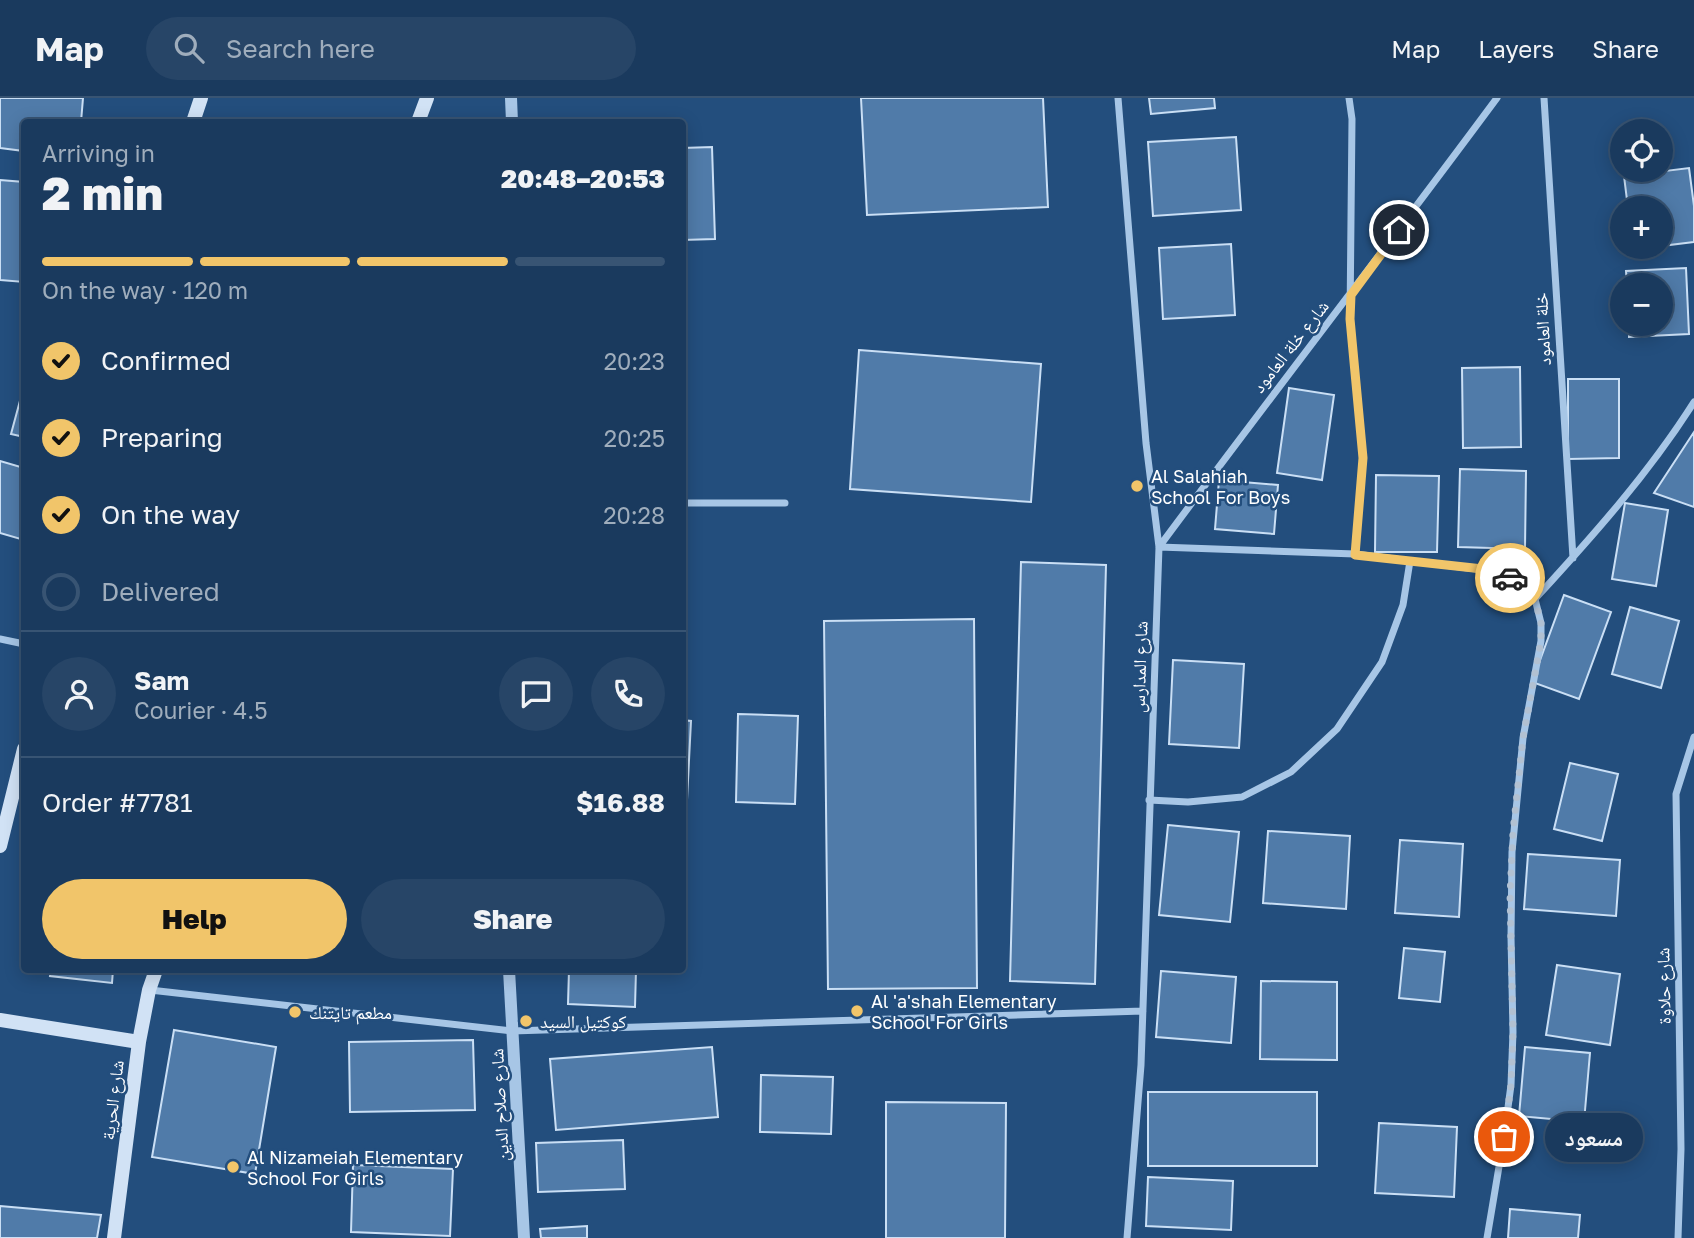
<!DOCTYPE html>
<meta charset="utf-8">
<style>
:root{--surface:#1a3a5e;--page:#274567;--text:#f1f3f6;--muted:#9fadbc;--line:#385473;--accent:#f1c56a}
body{margin:0;font-family:"Golos Text","Noto Naskh Arabic",sans-serif;background:var(--page);color:var(--text);height:100vh;display:flex;flex-direction:column;font-size:26px;white-space:nowrap}
*{box-sizing:border-box;margin:0}
p{font-size:23px;color:var(--muted)}
.icon{flex:none;width:38px;height:38px;fill:none;stroke:currentColor;stroke-width:2;stroke-linecap:round;stroke-linejoin:round}
.map{position:relative;flex:1;overflow:hidden}
.panel{position:absolute;left:21px;top:21px;width:665px;height:854px;display:flex;flex-direction:column;background:var(--surface);border-radius:7px;box-shadow:0 4px 18px #0003,0 0 0 2px var(--line)}
.panel>*{flex:none}
.tools{position:absolute;left:1610px;top:21px;display:grid;gap:14px}
.tools a{display:grid;place-items:center;width:63px;height:63px;border-radius:50%;background:var(--surface);box-shadow:0 4px 18px #0003,0 0 0 2px var(--line);font-size:35px}
.pin{position:absolute;display:grid;place-items:center;width:60px;height:60px;color:#fff;margin:-30px;border:4px solid #fff;border-radius:50%;box-shadow:0 2px 7px #0007}
.courier{position:absolute;display:grid;place-items:center;width:70px;height:70px;margin:-35px;border:5px solid #f1c56a;border-radius:50%;background:#fff;color:#222;box-shadow:0 2px 9px #0007}
.bubble{position:absolute;height:49px;border-radius:24px;background:var(--surface);box-shadow:0 4px 18px #0003,0 0 0 2px var(--line);font-size:23px;font-weight:800;line-height:49px;text-align:center}
.summary em{font-style:normal;font-weight:800}
.summary div{display:flex;flex-direction:column-reverse}
.summary{display:flex;align-items:center;justify-content:space-between;height:119px;padding:0 21px}
h1{font-size:46px;font-weight:800;line-height:52px}
.bar{display:grid;grid-template-columns:repeat(4,1fr);gap:10px 7px;align-content:center;height:84px;padding:0 21px}
.bar i{height:9px;border-radius:5px;background:var(--line)}
.bar .active{background:var(--accent)}
.bar p{grid-column:span 4}
.line{display:flex;align-items:center;gap:18px;padding:0 21px;border-top:2px solid var(--line)}
.line div{flex:1}
.round{display:grid;place-items:center;flex:none;width:74px;height:74px;border-radius:37px;background:var(--page)}
ol{padding:0 21px;list-style:none}
li{display:flex;align-items:center;gap:21px;height:77px}
li p{margin-inline-start:auto}
li .icon{padding:7px;border-radius:50%;background:var(--accent);color:#111;stroke-width:4}
li:last-child{color:var(--muted)}
li i{width:38px;height:38px;border:4px solid var(--line);border-radius:50%}
.button{display:flex;gap:14px;margin-top:auto;padding:14px 21px}
.button a{flex:1;height:80px;border-radius:42px;background:var(--accent);color:#111;font-size:28px;font-weight:800;line-height:80px;text-align:center}
.button a+a{background:var(--page);color:var(--text)}
header{display:flex;align-items:center;gap:42px;box-sizing:border-box;height:98px;padding:0 35px;background:var(--surface);border-bottom:2px solid var(--line)}
header strong{font-size:33px}
nav{display:flex;gap:38px;margin-inline-start:auto;font-size:24px}
.search{width:490px;height:63px;background:var(--page);display:flex;align-items:center;gap:18px;box-sizing:border-box;padding:0 24px;border-radius:38px;color:var(--muted);font-size:26px}
.map>svg:first-child{display:block}
.building{fill:#507ba9;stroke:#cadff5;stroke-width:2}
.lines{fill:none;stroke-linecap:round;stroke-linejoin:round}
.minor{stroke:#a7c6e6;stroke-width:7}
.tertiary{stroke:#a7c6e6;stroke-width:12}
.secondary{stroke:#d1e2f5;stroke-width:14}
.done{stroke:#b2c1d2;stroke-width:7;stroke-dasharray:0 12.6}
.route{stroke:#f1c56a;stroke-width:9}
.poi-dot{fill:#f1c56a;stroke:#234e7d;stroke-width:2.5}
.labels{text-anchor:middle;dominant-baseline:central;stroke-width:5;stroke-linejoin:round;paint-order:stroke}
.street-label{font-size:18px;fill:#fff;stroke:#234e7d}
.poi-label{font-size:18px;fill:#fff;stroke:#234e7d;text-anchor:start}
</style>
<header>
<strong>Map</strong>
<div class="search"><svg class="icon" aria-label="search" viewBox="0 0 24 24"><circle cx="10" cy="10" r="6"/><path d="M15 15l6 6"/></svg>Search here</div>
<nav><a>Map</a><a>Layers</a><a>Share</a></nav>
</header>
<div class="map">
<svg width="1694" height="1140" viewBox="0 0 1694 1140">
<rect width="100%" height="100%" fill="#234e7d"/>
<path class="building" d="M0,0H83L81,24H24V53L0,50Z
M861,0H1043L1048,109L867,117Z
M1149,0H1214L1215,10L1151,16Z
M1236,39L1241,112L1153,118L1148,44Z
M712,49L715,141L682,142V50Z
M1689,70L1694,108V144L1661,148V110H1628L1624,78Z
M0,82L24,84V184L0,182Z
M1231,146L1235,217L1163,221L1159,150Z
M1686,170L1689,236L1629,239V226H1661V187H1627L1626,173Z
M859,252L1041,266L1031,404L850,391Z
M1520,269L1521,349L1463,350L1462,270Z
M1568,281H1619V360L1568,361Z
M24,288V339L11,336Z
M1289,290L1334,297L1322,382L1277,375Z
M1694,334V409L1654,395Z
M0,363L24,370V442L0,435Z
M1460,371L1526,373L1525,451L1458,449Z
M1376,377L1439,378L1437,454H1375Z
M1219,382L1278,387L1274,436L1215,431Z
M1625,405L1668,412L1656,488L1612,481Z
M1021,464L1106,467L1095,886L1010,883Z
M1564,497L1611,514L1579,601L1532,584Z
M1630,509L1679,523L1661,590L1612,576Z
M974,521L977,890L828,891L824,523Z
M1173,562L1244,566L1239,650L1169,646Z
M738,616L798,618L795,706L736,704Z
M682,622L691,623L687,702H682Z
M1570,665L1618,676L1602,743L1554,731Z
M1168,727L1239,734L1230,824L1159,817Z
M1268,733L1350,738L1346,811L1263,805Z
M1400,742L1463,746L1459,819L1395,815Z
M1528,756L1620,762L1616,818L1524,811Z
M1404,850L1445,854L1440,904L1399,900Z
M1557,867L1620,876L1610,947L1546,937Z
M51,872H113L112,885L50,878Z
M569,872H636L635,909L568,906Z
M1161,873L1236,879L1231,945L1156,939Z
M1261,883L1337,884V962L1260,961Z
M174,932L276,949L255,1076L152,1059Z
M473,942L475,1012L350,1014L349,944Z
M712,949L718,1019L556,1032L550,961Z
M1525,949L1590,955L1584,1024L1519,1018Z
M761,977L833,979L831,1036L760,1034Z
M1148,994H1317V1068H1148Z
M886,1004L1006,1005L1005,1140H886Z
M1379,1025L1457,1029L1454,1099L1375,1095Z
M623,1042L625,1091L538,1094L536,1045Z
M353,1067L453,1071L450,1138L351,1134Z
M1148,1079L1233,1083L1231,1132L1146,1128Z
M0,1108L101,1117L97,1140H0Z
M1510,1111L1580,1117L1578,1140H1508Z
M587,1128V1140H541L540,1131Z"/>
<g class="lines">
<path class="minor" d="M1118,0L1146,345L1159,449L1141,967L1127,1140
M1349,0L1352,21L1350,221L1363,360L1355,456
M1497,0C1386,150 1271,298 1159,449L1355,456L1492,473L1507,479L1535,501
M1544,0L1573,460
M682,405H785
M1535,501C1592,439 1649,375 1694,304
M0,541L24,546
M1149,702L1188,704L1242,699L1291,674L1337,631L1382,564L1403,507L1410,463
M150,892L512,933L1143,913
M1487,1140L1504,1039L1511,987L1513,934L1511,839L1512,754L1523,640L1541,543V525L1535,501
M1678,1140L1681,1051L1676,696L1694,639"/>
<path class="tertiary" d="M511,0L512,24
M509,872L524,1140"/>
<path class="secondary" d="M193,24L201,0
M418,24L427,0
M0,748L24,651
M0,922L139,944
M114,1140L139,944L149,892L156,872"/>
</g>
<g class="lines">
<path class="done" d="M1504,1039L1511,987L1513,934L1510,797L1513,733L1523,640L1541,543V525L1535,501L1510,480"/>
<path class="route" d="M1399,132L1351,197L1350,221L1363,360L1355,457L1492,472L1510,480"/>
</g>
<g class="poi-dot">
<circle cx="1137" cy="388" r="7"/>
<circle cx="857" cy="913" r="7"/>
<circle cx="295" cy="914" r="7"/>
<circle cx="526" cy="923" r="7"/>
<circle cx="233" cy="1069" r="7"/>
</g>
<g class="labels">
<g class="street-label">
<text transform="translate(1542 231) rotate(-93)">خلة العامود</text>
<text transform="translate(1290 248) rotate(-52)">شارع خلة العامود</text>
<text transform="translate(1139 569) rotate(-88)">شارع المدارس</text>
<text transform="translate(1663 888) rotate(-91)">شارع حلاوة</text>
<text transform="translate(112 1002) rotate(-83)">شارع الحرية</text>
<text transform="translate(499 1007) rotate(-93)">شارع صلاح الدين</text>
</g>
<g class="poi-label">
<text x="1151" y="378">Al Salahiah<tspan x="1151" dy="21">School For Boys</tspan></text>
<text x="871" y="903">Al 'a'shah Elementary<tspan x="871" dy="21">School For Girls</tspan></text>
<text x="309" y="914">مطعم تايتنك</text>
<text x="540" y="923">كوكتيل السيد</text>
<text x="247" y="1059">Al Nizameiah Elementary<tspan x="247" dy="21">School For Girls</tspan></text>
</g>
</g>
</svg>
<div class="tools">
<a><svg class="icon" aria-label="locate" viewBox="0 0 24 24"><circle cx="12" cy="12" r="6"/><path d="M12 2v4M12 18v4M2 12h4M18 12h4"/></svg></a>
<a>+</a>
<a>−</a>
</div>
<div class="pin" style="left:1504px;top:1039px;background:#ea580c"><svg class="icon" aria-label="bag" viewBox="0 0 24 24"><path d="M5 8h14l-1 12H6zM9 8a3 3 0 0 1 6 0"/></svg></div>
<div class="pin" style="left:1399px;top:132px;background:#1f2937"><svg class="icon" aria-label="home" viewBox="0 0 24 24"><path d="M3 11l9-7 9 7M6 9v11h12V9"/></svg></div>
<div class="courier" style="left:1510px;top:480px"><svg class="icon" aria-label="car" viewBox="0 0 24 24"><path d="M5 17H2v-5l4-1 3-4h7l3 4 3 1v5h-3M9 17h6M6 11h13"/><circle cx="7" cy="17" r="2"/><circle cx="17" cy="17" r="2"/></svg></div>
<div class="bubble" style="left:1545px;top:1015px;width:98px">مسعود</div>
<section class="panel">
<div class="summary"><div><h1>2 min</h1><p>Arriving in</p></div><em>20:48–20:53</em></div>
<div class="bar"><i class="active"></i><i class="active"></i><i class="active"></i><i></i><p>On the way · 120 m</p></div>
<ol>
<li><svg class="icon" aria-label="check" viewBox="0 0 24 24"><path d="M5 12l5 5 9-10"/></svg>Confirmed<p>20:23</p></li>
<li><svg class="icon" aria-label="check" viewBox="0 0 24 24"><path d="M5 12l5 5 9-10"/></svg>Preparing<p>20:25</p></li>
<li><svg class="icon" aria-label="check" viewBox="0 0 24 24"><path d="M5 12l5 5 9-10"/></svg>On the way<p>20:28</p></li>
<li><i></i>Delivered</li>
</ol>
<div class="line" style="height:126px"><a class="round"><svg class="icon" aria-label="person" viewBox="0 0 24 24"><circle cx="12" cy="8" r="4"/><path d="M4 21q1-7 8-7t8 7"/></svg></a><div><b>Sam</b><p>Courier · 4.5</p></div><a class="round"><svg class="icon" aria-label="chat" viewBox="0 0 24 24"><path d="M4 5h16v11H9l-5 4z"/></svg></a><a class="round"><svg class="icon" aria-label="phone" viewBox="0 0 24 24"><path d="M5 4h4l2 5-3 2q2 4 5 5l2-3 5 2v4C11 20 4 13 5 4z"/></svg></a></div>
<div class="line" style="height:91px"><div>Order #7781</div><b>$16.88</b></div>
<div class="button"><a>Help</a><a>Share</a></div>
</section>
</div>
